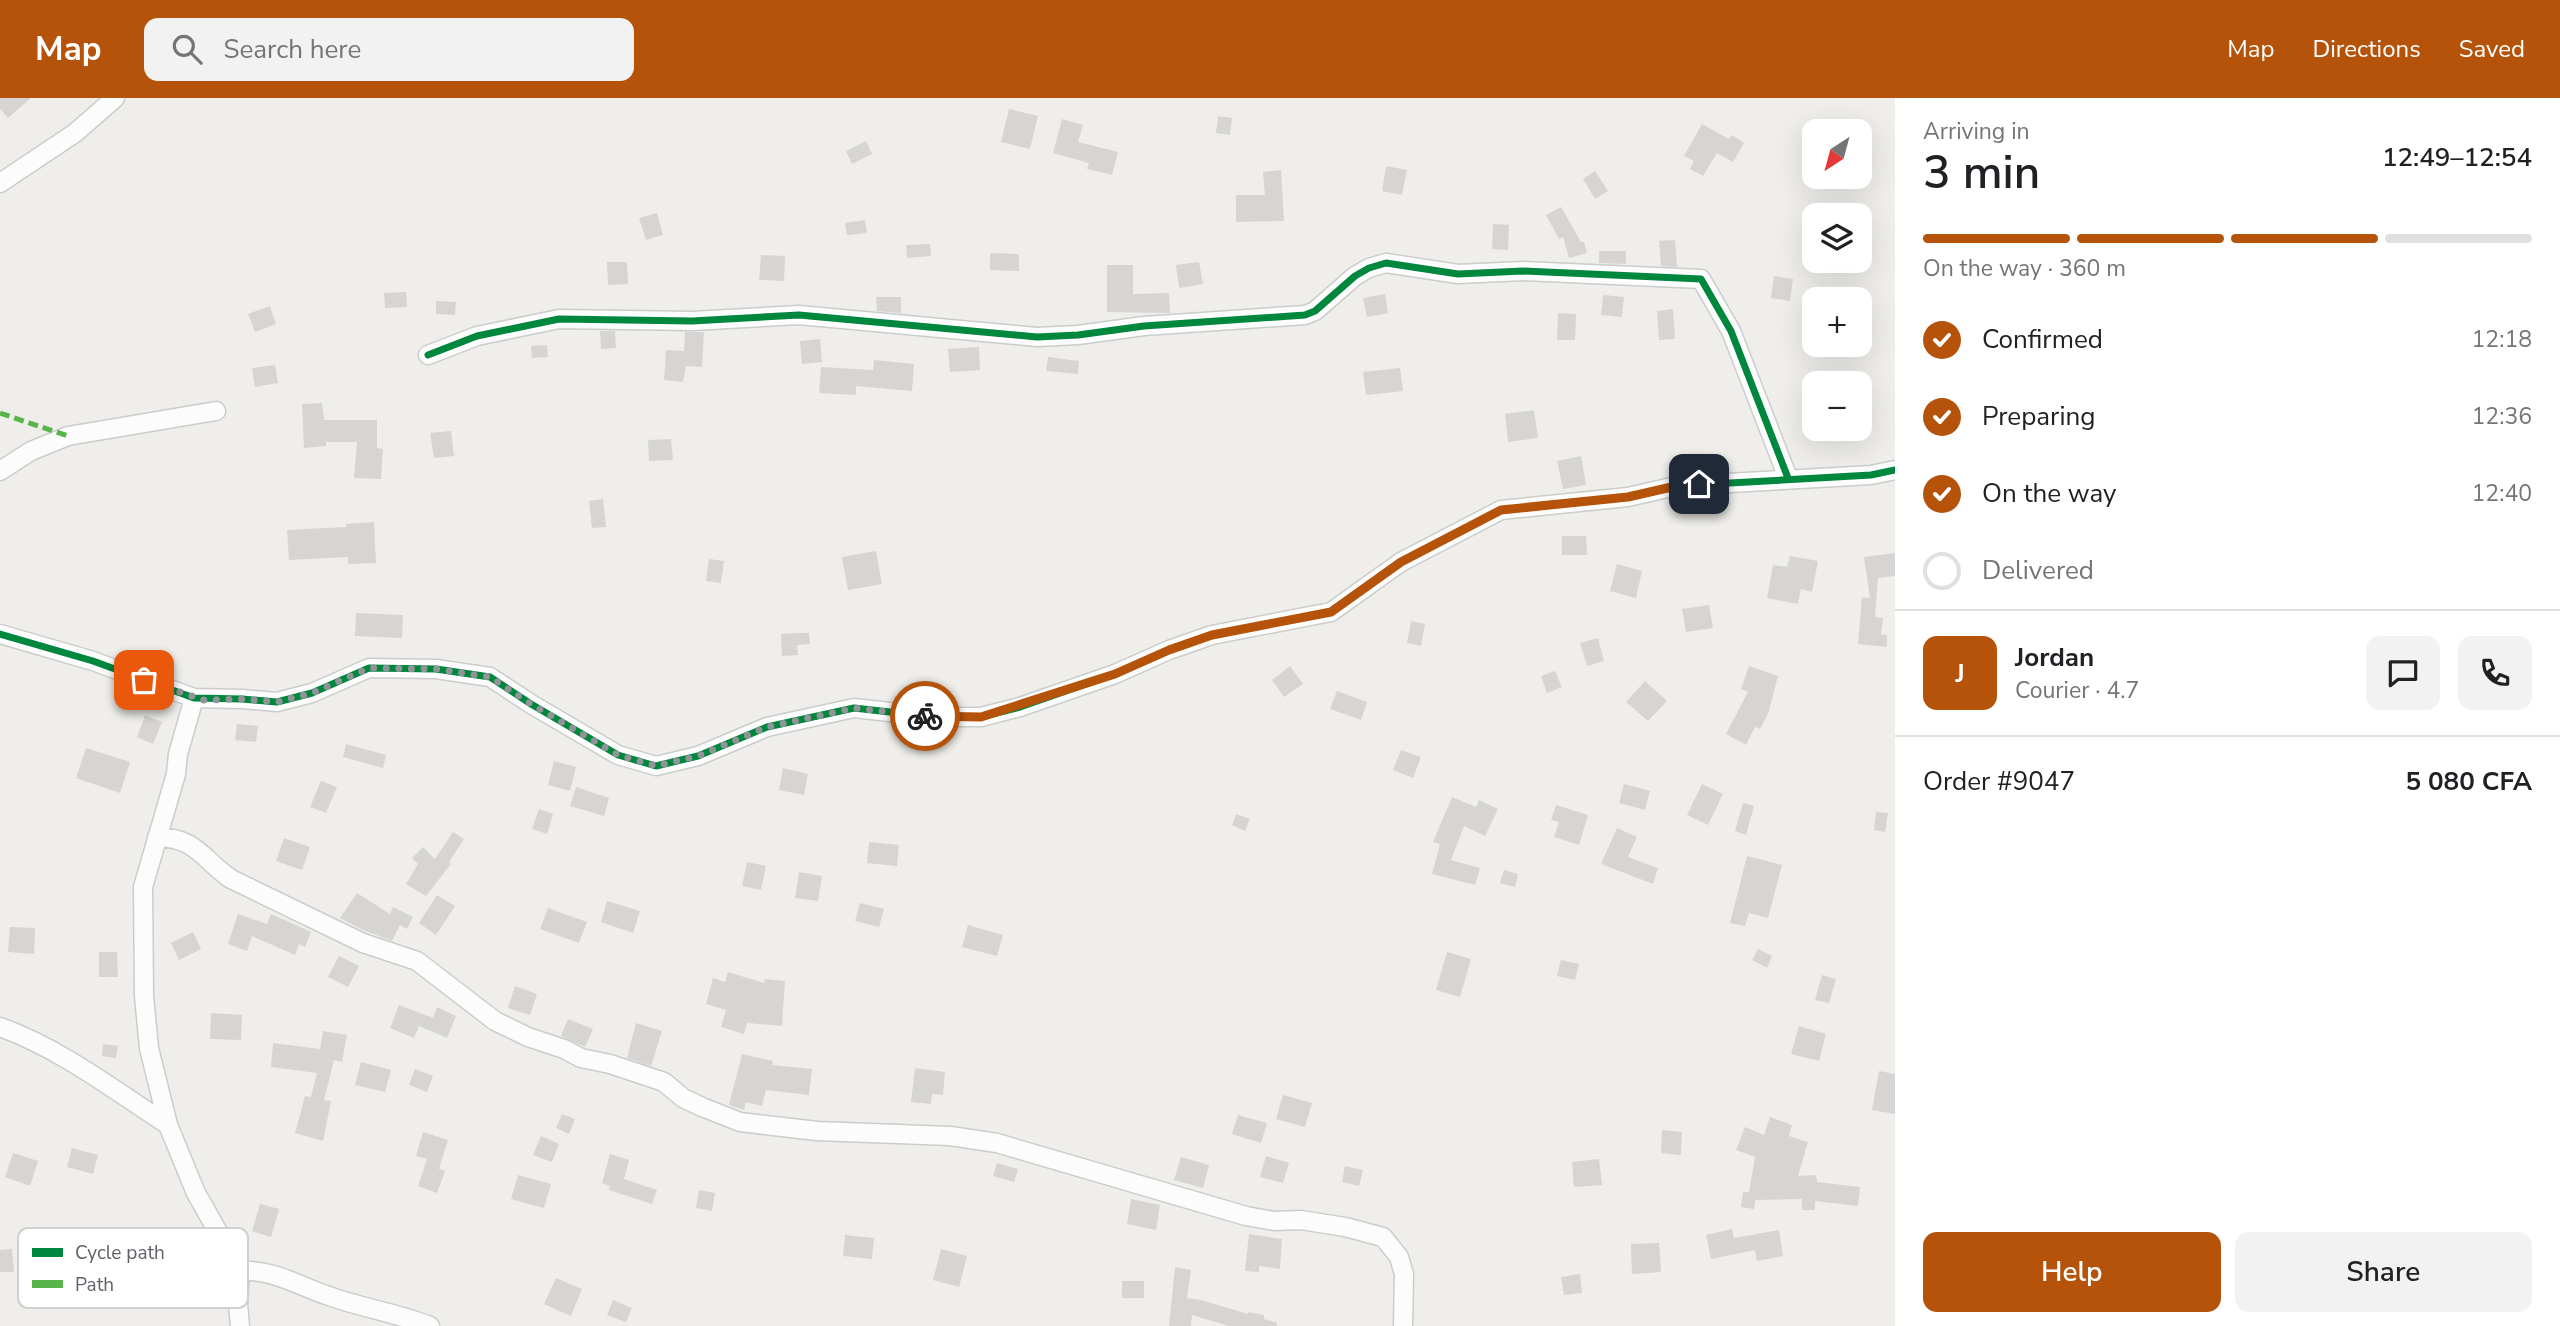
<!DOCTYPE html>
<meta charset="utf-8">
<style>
:root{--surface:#fff;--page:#f2f2f2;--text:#202124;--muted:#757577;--line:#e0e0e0;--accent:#b45309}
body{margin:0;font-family:"Nunito Sans",sans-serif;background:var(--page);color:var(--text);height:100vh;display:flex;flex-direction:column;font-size:26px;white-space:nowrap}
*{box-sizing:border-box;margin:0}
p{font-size:23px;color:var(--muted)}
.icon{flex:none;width:38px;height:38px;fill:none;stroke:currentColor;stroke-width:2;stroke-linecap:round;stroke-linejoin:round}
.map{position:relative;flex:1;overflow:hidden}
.panel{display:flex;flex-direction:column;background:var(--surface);width:665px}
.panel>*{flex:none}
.needle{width:46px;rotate:216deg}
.buttons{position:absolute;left:1802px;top:21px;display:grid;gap:14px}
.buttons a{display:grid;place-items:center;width:70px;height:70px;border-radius:14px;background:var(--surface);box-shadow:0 7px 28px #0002;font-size:35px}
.pin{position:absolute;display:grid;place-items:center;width:60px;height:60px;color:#fff;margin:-30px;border-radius:14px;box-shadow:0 4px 10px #0006}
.courier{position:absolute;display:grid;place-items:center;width:70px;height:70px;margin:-35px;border:5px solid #b45309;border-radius:50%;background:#fff;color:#222;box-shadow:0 2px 9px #0007}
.overview em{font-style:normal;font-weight:600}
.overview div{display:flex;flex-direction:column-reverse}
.overview{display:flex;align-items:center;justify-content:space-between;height:119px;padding:0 28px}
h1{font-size:46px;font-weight:600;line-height:52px}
.bar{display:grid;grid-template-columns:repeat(4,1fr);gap:10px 7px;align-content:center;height:84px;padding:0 28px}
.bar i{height:9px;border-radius:5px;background:var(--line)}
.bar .active{background:var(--accent)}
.bar p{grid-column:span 4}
.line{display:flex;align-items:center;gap:18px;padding:0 28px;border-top:2px solid var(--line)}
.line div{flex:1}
.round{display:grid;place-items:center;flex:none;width:74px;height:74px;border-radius:14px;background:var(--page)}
ol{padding:0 28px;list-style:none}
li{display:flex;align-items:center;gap:21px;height:77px}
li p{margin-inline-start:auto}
li .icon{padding:7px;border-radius:50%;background:var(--accent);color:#fff;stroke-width:4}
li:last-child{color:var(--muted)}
li i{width:38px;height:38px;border:4px solid var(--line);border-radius:50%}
.cta{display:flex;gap:14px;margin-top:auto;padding:14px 28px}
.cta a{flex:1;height:80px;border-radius:14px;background:var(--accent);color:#fff;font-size:28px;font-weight:600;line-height:80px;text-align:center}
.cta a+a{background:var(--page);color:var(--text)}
header{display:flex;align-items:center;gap:42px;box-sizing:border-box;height:98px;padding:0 35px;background:var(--accent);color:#fff}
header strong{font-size:33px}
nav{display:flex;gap:38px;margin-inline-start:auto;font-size:24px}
.search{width:490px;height:63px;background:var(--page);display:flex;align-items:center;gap:18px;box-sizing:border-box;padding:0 24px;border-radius:14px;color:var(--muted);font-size:26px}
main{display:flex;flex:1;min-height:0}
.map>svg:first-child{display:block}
.building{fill:#d6d5d3}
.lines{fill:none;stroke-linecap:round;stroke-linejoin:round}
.minor-casing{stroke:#cbcccc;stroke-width:21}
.minor{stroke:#fdfcfc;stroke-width:18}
.quiet{stroke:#58b549;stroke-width:5;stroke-dasharray:10 5;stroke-linecap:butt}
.cycleway-casing{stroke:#fff;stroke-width:11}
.cycleway{stroke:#00873e;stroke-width:7}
.done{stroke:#919496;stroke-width:7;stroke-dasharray:0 12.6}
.route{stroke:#b45309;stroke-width:9}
.key{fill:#fff;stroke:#cfd0d2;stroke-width:2}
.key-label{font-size:19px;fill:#5f6368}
</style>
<header>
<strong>Map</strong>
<div class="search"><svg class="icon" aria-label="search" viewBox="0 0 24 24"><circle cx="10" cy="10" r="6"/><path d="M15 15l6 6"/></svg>Search here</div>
<nav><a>Map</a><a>Directions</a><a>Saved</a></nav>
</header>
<main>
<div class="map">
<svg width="1895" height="1228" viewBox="0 0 1895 1228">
<rect width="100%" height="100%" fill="#efeeea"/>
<path class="building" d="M0,0H31L8,20L0,11Z
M1009,11L1038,18L1030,51L1001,44Z
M1218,18L1232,20L1230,37L1216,35Z
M1062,21L1083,27L1078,44L1118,54L1112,77L1087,71L1089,65L1053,55Z
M1702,26L1729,41L1732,37L1744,45L1733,64L1717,55L1703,78L1690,71L1694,63L1684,58Z
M866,43L872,56L852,66L846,53Z
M1386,68L1407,72L1402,97L1382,93Z
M1281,72L1284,123L1236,124V97H1265L1263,74Z
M1595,73L1608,93L1595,101L1583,81Z
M1561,109L1581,144H1584L1587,155L1569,160L1563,139L1559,141L1546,117Z
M657,115L663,137L646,142L639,120Z
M865,122L867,135L847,137L845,125Z
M1493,126L1509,127L1508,152L1492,151Z
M1675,142L1677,169L1661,168L1659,143Z
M930,146L931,158L907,160L906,147Z
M1599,153H1626V166L1599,165Z
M990,155L1019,156V173L990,172Z
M761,157L785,158L784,183L759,182Z
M607,164H627L628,186L608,187Z
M1199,164L1203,186L1179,190L1176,167Z
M1107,167H1133V196L1169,195L1170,215L1107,214Z
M1774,178L1793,181L1790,203L1771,200Z
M406,194L407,209L385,210L384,195Z
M1385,196L1388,215L1367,219L1363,200Z
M1603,197L1624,199L1622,219L1601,217Z
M876,199H901V215L877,213Z
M436,203L456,204L455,217L436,216Z
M270,208L276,226L255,234L248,216Z
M1673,211L1675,241L1659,242L1657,213Z
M1558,215L1576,216L1575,242H1557Z
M600,233H615L616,250L601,251Z
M685,234H704L702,269L686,268L683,284L664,282L666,252L684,253Z
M820,241L822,264L802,266L800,243Z
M547,247L548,259L532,260L531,248Z
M979,249L980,272L950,274L948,251Z
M1048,259L1079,263L1078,276L1046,273Z
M874,262L914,266L912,293L856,288V297L819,295L821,269L873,272Z
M275,267L278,285L255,289L252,270Z
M1400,270L1403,293L1366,297L1363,274Z
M322,305L324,322H377V350L383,351L381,381L354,380L357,344H326V348L304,350L302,306Z
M1534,312L1538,340L1508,344L1505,316Z
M451,333L454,358L434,360L430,335Z
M671,341L673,362L649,363L648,342Z
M1581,358L1586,387L1563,391L1557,363Z
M603,401L606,429L592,430L589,403Z
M374,424L376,465L348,466V459L289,462L287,432L346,429V426Z
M1562,438H1586L1587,457H1562Z
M876,453L882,486L848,492L842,459Z
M1895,455V478L1878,480L1875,519L1883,520L1881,536L1887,537V549L1858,546L1862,499L1870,500L1864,459Z
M1790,458L1818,463L1812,494L1801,491L1798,506L1767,500L1773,467L1787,469Z
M709,461L724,463L721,485L706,483Z
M1617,466L1642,473L1636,500L1610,493Z
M1709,507L1713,530L1686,534L1682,511Z
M356,515L403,517L402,540L355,538Z
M1411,523L1425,526L1421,548L1407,545Z
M797,535H809L810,546L797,547L798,557L782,558L781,536Z
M1598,540L1604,563L1587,568L1580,545Z
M1290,568L1303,586L1284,599L1272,582Z
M1749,568L1778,578L1768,616L1760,631L1755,629L1746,647L1726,636L1748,594L1741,591Z
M1555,573L1562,589L1547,595L1541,578Z
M1645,583L1667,603L1648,623L1626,604Z
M1337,593L1367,604L1361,622L1330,611Z
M145,617L162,624L153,646L137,639Z
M237,626L258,628L256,644L235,642Z
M346,646L386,657L383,670L343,659Z
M86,650L130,664L120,695L76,680Z
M1401,652L1421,659L1413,680L1393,672Z
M554,663L576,669L570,693L548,687Z
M783,670L808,676L804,697L779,692Z
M321,683L337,689L326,715L310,709Z
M1624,686L1650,693L1645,712L1619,705Z
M1702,686L1723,696L1708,727L1687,717Z
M576,689L609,700L604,718L570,708Z
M1452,699L1476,709L1479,702L1498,711L1485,738L1464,728L1451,762L1480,770L1475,787L1432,776L1440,746L1433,744Z
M1743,705L1754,708L1746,737L1735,733Z
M1556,707L1588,717L1579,747L1554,739L1559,724L1551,722Z
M539,711L553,716L547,736L532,731Z
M1876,714L1888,715L1885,734L1874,732Z
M1236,716L1250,721L1245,733L1232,727Z
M1617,730L1637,739L1628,759L1658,770L1653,786L1601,766Z
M453,734L464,741L449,764L451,766L426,798L406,786L418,766L412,760L423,749L435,761Z
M284,740L310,749L302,772L276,763Z
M869,744L899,747L897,768L867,765Z
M1747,758L1782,767L1768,820L1749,815L1745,828L1730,825Z
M747,764L766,768L761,792L742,788Z
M1504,772L1518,776L1515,789L1500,785Z
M799,774L822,778L818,803L795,800Z
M357,795L390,816L393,809L413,819L407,831L400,827L392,843L363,832L340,820Z
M437,797L455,808L436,837L419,825Z
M607,803L640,813L633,835L601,824Z
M860,805L884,811L879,829L855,823Z
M548,810L587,824L579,845L540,831Z
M238,816L267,826L271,816L311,834L305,849L299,846L295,857L252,838L247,853L228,846Z
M968,827L1003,837L997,858L962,849Z
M10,829L35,830L34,856L8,854Z
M193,834L201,851L179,862L171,845Z
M1758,851L1772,858L1767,870L1752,862Z
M99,854H117L118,879H99Z
M1447,854L1471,861L1460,899L1436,892Z
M339,858L359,868L348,889L328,879Z
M1561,862L1579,866L1575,882L1557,878Z
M728,874L764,885L765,881L785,883L782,928L747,925L744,936L721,929L726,912L706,906L713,880L725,884Z
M1822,877L1836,881L1829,905L1815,902Z
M515,888L537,896L530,917L508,910Z
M399,907L433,920L437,909L456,918L447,940L419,928L414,940L390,930Z
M211,915L242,917L241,942L210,941Z
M568,921L593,931L585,949L561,938Z
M636,925L662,933L651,968L627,960Z
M1799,928L1826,936L1819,963L1791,956Z
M323,933L347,937L342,964L334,962L324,1002L331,1003L323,1043L295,1035L305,998L311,999L317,975L271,969L273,945L320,951Z
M103,946L118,948L116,960L102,958Z
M742,956L773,963L772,967L812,971L809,997L766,992L762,1008L746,1004L744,1012L729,1007Z
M361,964L391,972L385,994L355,987Z
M915,970L945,974L943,997L932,996L931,1006L911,1004Z
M415,971L433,978L427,994L409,987Z
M1879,973L1895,976V1016L1872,1012Z
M1283,997L1312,1005L1305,1029L1276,1021Z
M562,1016L575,1021L569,1036L556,1030Z
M1238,1017L1267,1025L1261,1045L1232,1036Z
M1770,1019L1792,1027L1789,1038L1808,1044L1798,1078L1816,1077L1817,1084L1860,1089L1858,1108L1815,1103V1112H1802V1101L1755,1102L1754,1111L1741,1109L1743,1094H1749L1755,1059L1736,1052L1745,1029L1764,1037Z
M1662,1032L1682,1034L1681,1057L1661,1055Z
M423,1034L448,1042L439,1071L445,1073L437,1095L418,1088L427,1061L416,1058Z
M541,1038L559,1046L552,1064L533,1057Z
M72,1050L98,1057L93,1076L67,1069Z
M13,1055L38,1063L30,1088L5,1079Z
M610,1056L629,1062L624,1081L657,1092L652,1106L609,1092L610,1088L602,1085Z
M1266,1058L1289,1065L1283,1085L1260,1079Z
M1181,1059L1209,1067L1203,1090L1174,1082Z
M1599,1061L1602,1087L1574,1089L1572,1064Z
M997,1065L1018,1071L1014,1084L993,1078Z
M1345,1068L1363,1072L1359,1088L1342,1084Z
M518,1077L551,1086L544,1110L511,1101Z
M699,1092L715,1095L712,1113L696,1110Z
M1131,1101L1160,1107L1156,1132L1127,1126Z
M260,1106L279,1111L271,1139L252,1133Z
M1732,1131L1734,1140L1779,1132L1783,1158L1757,1163L1755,1152L1711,1161L1706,1137Z
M1249,1136L1282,1141L1280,1171L1259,1168V1174L1245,1173Z
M845,1137L874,1140L872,1161L843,1158Z
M1659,1145L1661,1174L1632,1176L1631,1146Z
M12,1151L14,1174H0V1152Z
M941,1151L967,1158L959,1189L933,1182Z
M1175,1169L1191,1172L1187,1200L1201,1202L1248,1216L1249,1214L1264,1217V1221L1277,1225V1228H1229L1192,1217L1191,1228H1169Z
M1580,1176L1582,1195L1564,1197L1561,1179Z
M556,1180L582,1191L571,1218L544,1206Z
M1122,1183H1144V1200H1122Z
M613,1202L632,1210L626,1224L607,1217Z"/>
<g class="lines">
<g class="minor-casing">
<path id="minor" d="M0,85L75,35L115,0
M428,257L477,238L559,221L692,223L799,217L1037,239L1078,237L1144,228L1305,217L1315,213L1355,178L1369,170L1386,165L1458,176L1523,173L1701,181L1731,233L1788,380
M0,373L31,353L68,338L216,313
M0,536L93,563L194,600L242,601L277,604L312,595L369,570L436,571L490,579L531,606L618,657L656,668L698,658L767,629L854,610L934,619H981L1020,609L1115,576L1169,552L1212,537L1331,514L1401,464L1501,412L1628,399L1676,388L1871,377L1895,372
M194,600L178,656L176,676L143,789L144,898L149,950L168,1027L196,1095L240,1173L238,1206L240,1228
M157,739C197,740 202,761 231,781L363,845L417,863L495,923L528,939L564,951L581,960L610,966L664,984L683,1000L702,1009L740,1024L817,1033L950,1038L997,1045L1246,1118L1274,1123L1301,1122L1345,1129L1383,1139L1399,1159L1404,1176L1403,1228
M0,929C61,951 114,992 168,1027
M240,1173C274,1171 298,1188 329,1198C362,1210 397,1215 430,1228"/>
</g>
<use href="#minor" class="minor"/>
<path class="quiet" d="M0,315L68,338"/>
<g class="cycleway-casing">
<path id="cycleway" d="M428,257L477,238L559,221L692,223L799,217L1037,239L1078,237L1144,228L1305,217L1315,213L1355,178L1369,170L1386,165L1458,176L1523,173L1701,181L1731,233L1788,380
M0,536L93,563L194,600L242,601L277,604L312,595L369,570L436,571L490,579L531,606L618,657L656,668L698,658L767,629L854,610L934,619H981L1020,609L1115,576L1169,552L1212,537L1331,514L1401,464L1501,412L1628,399L1676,388L1871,377L1895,372"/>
</g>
<use href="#cycleway" class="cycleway"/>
</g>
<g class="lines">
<path class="done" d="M144,582L204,602L242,601L277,604L312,595L369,570L436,571L490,579L531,606L618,657L656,668L698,658L767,629L854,610L925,618"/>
<path class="route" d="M925,618L981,619L1115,576L1169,552L1212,537L1331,514L1401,464L1501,412L1628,399L1676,388L1699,386"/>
</g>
<rect x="18" y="1130" width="230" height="80" rx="10" class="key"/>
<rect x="32" y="1150" width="31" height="9" fill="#00873e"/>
<rect x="32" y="1182" width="31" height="8" fill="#58b549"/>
<g class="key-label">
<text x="75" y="1161">Cycle path</text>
<text x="75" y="1193">Path</text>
</g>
</svg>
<div class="buttons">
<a><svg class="needle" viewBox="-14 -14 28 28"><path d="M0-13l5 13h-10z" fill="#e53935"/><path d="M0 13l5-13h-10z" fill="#757577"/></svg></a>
<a><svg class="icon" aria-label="layers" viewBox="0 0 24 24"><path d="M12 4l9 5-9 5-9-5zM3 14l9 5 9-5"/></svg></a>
<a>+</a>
<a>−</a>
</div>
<div class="pin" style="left:144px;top:582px;background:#ea580c"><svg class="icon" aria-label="bag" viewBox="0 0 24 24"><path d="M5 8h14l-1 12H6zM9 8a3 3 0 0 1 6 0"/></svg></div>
<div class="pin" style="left:1699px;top:386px;background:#1f2937"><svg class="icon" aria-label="home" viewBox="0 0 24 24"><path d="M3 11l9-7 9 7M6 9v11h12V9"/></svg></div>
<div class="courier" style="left:925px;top:618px"><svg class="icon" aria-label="bike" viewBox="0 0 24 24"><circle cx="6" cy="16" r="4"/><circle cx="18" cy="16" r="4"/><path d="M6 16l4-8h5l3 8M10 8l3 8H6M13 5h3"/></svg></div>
</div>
<section class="panel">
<div class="overview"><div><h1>3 min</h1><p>Arriving in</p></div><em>12:49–12:54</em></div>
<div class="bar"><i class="active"></i><i class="active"></i><i class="active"></i><i></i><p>On the way · 360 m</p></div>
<ol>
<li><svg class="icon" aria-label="check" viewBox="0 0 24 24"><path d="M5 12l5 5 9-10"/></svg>Confirmed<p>12:18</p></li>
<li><svg class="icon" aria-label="check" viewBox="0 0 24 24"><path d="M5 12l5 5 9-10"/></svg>Preparing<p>12:36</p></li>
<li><svg class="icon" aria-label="check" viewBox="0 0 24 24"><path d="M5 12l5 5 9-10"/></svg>On the way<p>12:40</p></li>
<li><i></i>Delivered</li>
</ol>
<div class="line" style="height:126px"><b class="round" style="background:var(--accent);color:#fff">J</b><div><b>Jordan</b><p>Courier · 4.7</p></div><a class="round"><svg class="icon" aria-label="chat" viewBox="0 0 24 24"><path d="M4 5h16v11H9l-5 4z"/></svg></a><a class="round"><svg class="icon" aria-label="phone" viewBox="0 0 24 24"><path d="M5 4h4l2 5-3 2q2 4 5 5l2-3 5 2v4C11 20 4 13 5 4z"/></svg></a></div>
<div class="line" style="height:91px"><div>Order #9047</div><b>5 080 CFA</b></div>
<div class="cta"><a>Help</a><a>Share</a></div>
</section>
</main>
